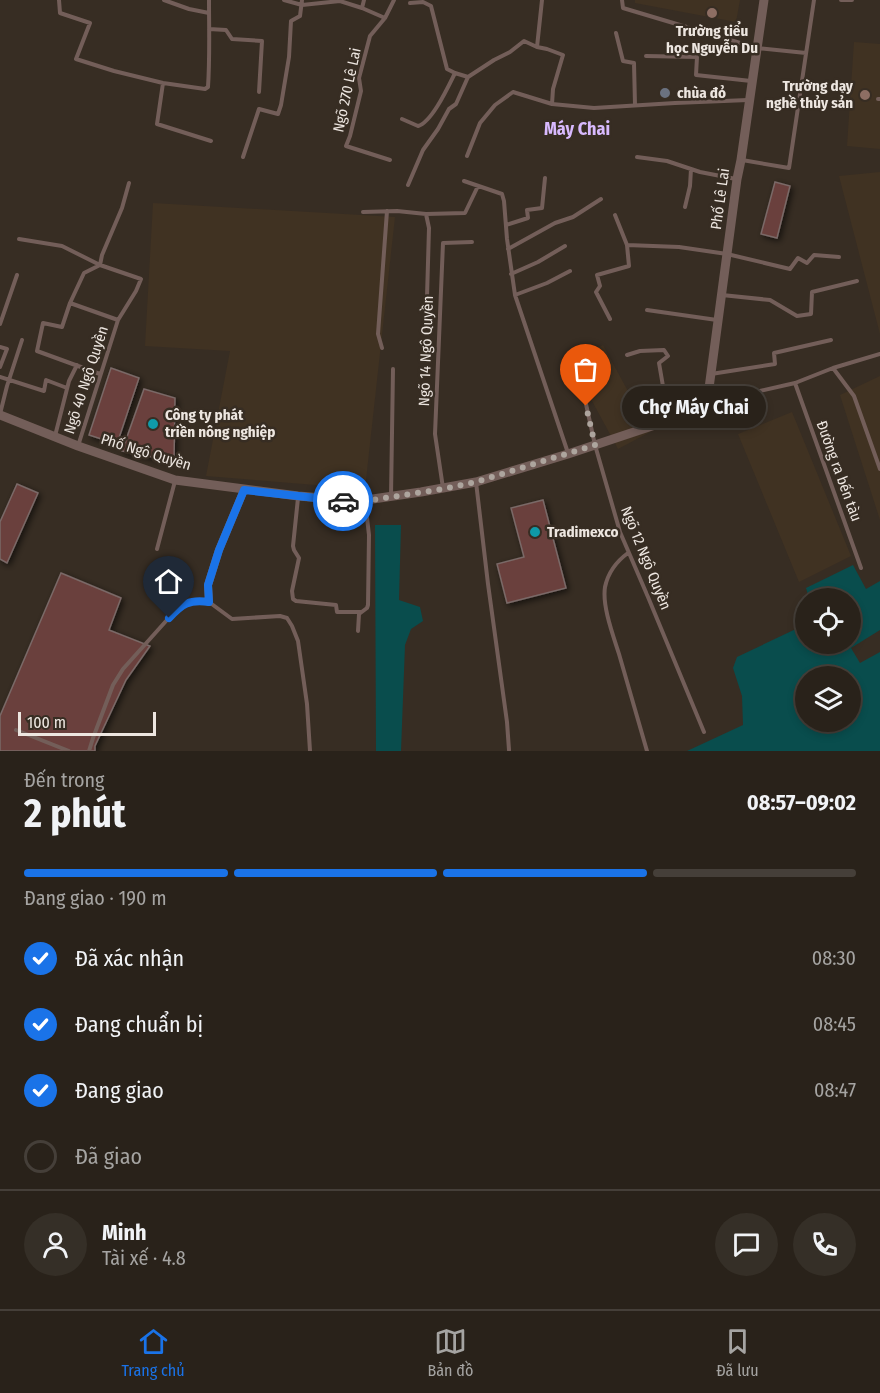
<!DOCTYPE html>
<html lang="vi">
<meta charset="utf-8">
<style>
:root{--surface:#29221a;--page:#352f27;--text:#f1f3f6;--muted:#a5a4a2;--line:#453f39;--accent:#1a73e8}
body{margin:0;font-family:"Fira Sans Condensed",sans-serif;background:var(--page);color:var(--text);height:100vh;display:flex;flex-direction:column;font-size:22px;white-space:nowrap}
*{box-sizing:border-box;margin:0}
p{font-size:20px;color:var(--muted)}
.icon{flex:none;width:33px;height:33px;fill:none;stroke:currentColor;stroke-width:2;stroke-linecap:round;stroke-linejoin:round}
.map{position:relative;height:751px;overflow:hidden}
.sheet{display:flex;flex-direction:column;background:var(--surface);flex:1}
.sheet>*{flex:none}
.buttons{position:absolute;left:795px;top:588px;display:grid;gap:12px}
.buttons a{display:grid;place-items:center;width:66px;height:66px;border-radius:50%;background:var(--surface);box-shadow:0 3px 9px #0003,0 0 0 2px var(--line);font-size:30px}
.scale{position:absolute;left:18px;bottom:15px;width:138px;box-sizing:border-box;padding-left:6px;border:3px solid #ede6e0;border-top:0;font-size:16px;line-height:21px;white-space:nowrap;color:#ede6e0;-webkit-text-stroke:4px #372d23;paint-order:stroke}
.pin{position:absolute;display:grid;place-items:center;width:51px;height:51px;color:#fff;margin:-62px -26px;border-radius:50% 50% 50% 0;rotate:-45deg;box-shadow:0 0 6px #0007}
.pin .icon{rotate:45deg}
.courier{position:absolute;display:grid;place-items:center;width:60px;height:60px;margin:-30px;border:4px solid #1a73e8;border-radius:50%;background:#fff;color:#222;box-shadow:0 2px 8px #0007}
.bubble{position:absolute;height:42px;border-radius:21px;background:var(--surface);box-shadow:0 3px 9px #0003,0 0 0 2px var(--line);font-size:20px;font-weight:700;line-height:42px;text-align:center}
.head em{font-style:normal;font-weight:700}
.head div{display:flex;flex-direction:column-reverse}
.head{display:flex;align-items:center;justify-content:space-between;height:102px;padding:0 24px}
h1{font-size:39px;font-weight:700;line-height:45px}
.bar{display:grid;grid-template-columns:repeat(4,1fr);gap:9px 6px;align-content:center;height:72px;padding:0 24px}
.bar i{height:8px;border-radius:4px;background:var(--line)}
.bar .current{background:var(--accent)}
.bar p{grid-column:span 4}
.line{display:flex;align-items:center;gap:15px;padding:0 24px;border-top:2px solid var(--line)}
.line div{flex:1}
.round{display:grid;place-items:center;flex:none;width:63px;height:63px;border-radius:32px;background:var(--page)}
ol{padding:0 24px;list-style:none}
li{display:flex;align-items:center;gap:18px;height:66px}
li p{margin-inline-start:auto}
li .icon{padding:6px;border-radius:50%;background:var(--accent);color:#fff;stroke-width:4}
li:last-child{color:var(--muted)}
li i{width:33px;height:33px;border:3px solid var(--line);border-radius:50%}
.tabs{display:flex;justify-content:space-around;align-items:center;height:84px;border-top:2px solid var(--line);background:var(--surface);font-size:16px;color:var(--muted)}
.tabs a{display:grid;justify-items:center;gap:3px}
.tabs .current{color:var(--accent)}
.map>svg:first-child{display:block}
.built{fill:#403222}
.water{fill:#094d4d;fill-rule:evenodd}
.pier{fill:#372d23}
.building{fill:#6b403c;stroke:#7a6967;stroke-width:1.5;filter:url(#shadow)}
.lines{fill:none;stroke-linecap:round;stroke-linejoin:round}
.service{stroke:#735e59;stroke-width:4}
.minor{stroke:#735e59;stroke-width:8}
.tertiary{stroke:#735e59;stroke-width:9}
.done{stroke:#ada59e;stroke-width:6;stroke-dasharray:0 10.8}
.route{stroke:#1a73e8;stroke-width:8}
.education-dot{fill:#8d6e63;stroke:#372d23;stroke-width:2}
.worship-dot{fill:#6b7280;stroke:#372d23;stroke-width:2}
.culture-dot{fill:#0f9aa8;stroke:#372d23;stroke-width:2}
.labels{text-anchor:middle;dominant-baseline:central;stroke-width:5;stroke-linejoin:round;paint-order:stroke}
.poi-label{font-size:15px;font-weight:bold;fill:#ede6e0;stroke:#372d23;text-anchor:start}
.street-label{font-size:15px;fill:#ede6e0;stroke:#372d23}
.quarter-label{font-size:18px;font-weight:bold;fill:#d8b9fe;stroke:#372d23}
</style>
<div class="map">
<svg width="880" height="751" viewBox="0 0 880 751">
<defs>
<filter id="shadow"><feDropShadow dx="2.5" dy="2.5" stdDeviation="3" flood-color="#0009"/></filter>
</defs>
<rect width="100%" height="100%" fill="#372d23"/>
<path class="built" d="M635,0H740L736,22L635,3Z
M854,42L880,44V149L847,146Z
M880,172V334L839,176Z
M153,203L395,217L365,489L206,476L230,351L145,346Z
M603,345L650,432L618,449L571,362Z
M880,376V520L840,395Z
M792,412L851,556L799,582L738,434Z"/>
<path class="water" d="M375,525H401L399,600L420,607L423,621L411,629L405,645L401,751H376Z
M853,565L866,589L880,581V751H687L743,725L742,696L733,668L737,657L798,628L805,617L806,644H850V598H809L806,588ZM806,676H850V722H806Z"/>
<path class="pier" d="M880,630V652L860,663L851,648Z"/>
<path class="building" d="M775,182L790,186L777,238L761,234Z
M111,368L139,378L117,444L89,435Z
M144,389L175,398L174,461L122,451Z
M17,484L38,493L7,563L0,559V522Z
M543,500L566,588L507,603L497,564L524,557L511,508Z
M61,573L121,598L109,630L150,646L126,680L95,746V751H0V716Z"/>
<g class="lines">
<path class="service" d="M59,0L60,13L90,23L76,59L114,71L163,83L205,89L208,87C210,58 209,29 209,0
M164,0L189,9L209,13
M284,0L302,5L340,1L362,8
M364,0L362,8L385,18
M542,0L537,47L547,49L563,55L553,89L552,104
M622,0L623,8L757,48L806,53
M841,0H852
M410,3L423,2L431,6L447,69L455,73L468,77
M209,29L226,30L232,39L262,41L259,92
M616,33L623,61L634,63L635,105
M646,56L697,57L696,75L751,81
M163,83L157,124L211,141
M878,99H880
M402,119L418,126C432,122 448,87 455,73
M467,156L480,123L495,105L513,92L552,104L594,108L675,103L748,100
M243,157L259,109L278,114L281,105L289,57L291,21L300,16L302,0
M637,157L667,161L700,172L736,179
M390,160L346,146L350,136L361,91L359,78L370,36L385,18L394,0
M742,160L789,168L814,0
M464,181L502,194L504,201L507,239L515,295L568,453
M408,185L423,150L438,129L449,109L456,104L468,77L494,60L510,52L524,41L537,47
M685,207L690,186L691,169
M363,212L397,211L426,214L465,213L478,186
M426,214L429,228L427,297
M615,215L627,245
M506,225L528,218L527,210L542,208L545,178
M19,239L62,246L100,265L84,273L70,303L118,320
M508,249L555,223L573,217L601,199
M511,274L538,262L565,246
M515,295L547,283L570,271
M722,295L770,300L797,316L811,314L812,292L857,281
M70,303L62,327L43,323L37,351L100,374
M647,310L717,320
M610,319L596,292L600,286L597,275L629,266L627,245L679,247L727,254L790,269L798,258L807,263L814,255L839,257
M0,324L17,275
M0,347L7,349L0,367
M382,348L378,334L387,211
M627,355L640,351L664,350L668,356L659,363L664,392
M833,368L854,396L880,469
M711,374L775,364L774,353L831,340
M0,377L44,391L46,380L67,388
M795,383L861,568
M582,386L595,445L620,532L648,597L704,732
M639,394L653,392H707
M639,394L666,420
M707,403L795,383L833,368L880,354
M0,414L7,386L22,340
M55,436L69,381L77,365
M78,446L118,320L136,291L141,279L100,265L102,255L122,208L129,183
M476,482L488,584L507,722L509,750
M443,488L435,434L443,243L472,242
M391,496L393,369
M298,498L293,546L294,550L299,558L292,591L293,599L296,601L336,605L337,612H361
M157,549L175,481
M628,553C617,561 608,573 605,587C602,606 613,635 619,654C628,686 638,719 647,751
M358,631L359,614L367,608L368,605L369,535L365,501
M16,730L69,751
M89,751L93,738L113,685L123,669L175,611L181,607L189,602L197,600L209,602L232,619L280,616L287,618L292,626L298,641L307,704L310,751"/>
<path class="minor" d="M209,602L208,585L219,550L244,490"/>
<path class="tertiary" d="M0,415L78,446L175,480L298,496L359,501L421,492L476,482L568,454L667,421L707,403L737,179L741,160L764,0"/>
</g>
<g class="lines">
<path class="done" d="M343,501H365L443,489L476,482L595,445L586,406"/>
<path class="route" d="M169,618C182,604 189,599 209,602L208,585L219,550L244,490L343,501"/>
</g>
<g class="education-dot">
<circle cx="712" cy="13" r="6"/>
<circle cx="865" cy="95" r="6"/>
</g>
<circle class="worship-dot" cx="665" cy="93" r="6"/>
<g class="culture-dot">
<circle cx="153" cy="424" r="6"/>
<circle cx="535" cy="532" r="6"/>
</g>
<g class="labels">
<g class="poi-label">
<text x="712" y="31" text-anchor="middle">Trường tiểu<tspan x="712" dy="17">học Nguyễn Du</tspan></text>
<text x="853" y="86" text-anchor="end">Trường dạy<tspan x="853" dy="17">nghề thủy sản</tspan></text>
<text x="677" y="93">chùa đỏ</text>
<text x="165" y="415">Công ty phát<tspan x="165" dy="17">triền nông nghiệp</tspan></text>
<text x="547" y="532">Tradimexco</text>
</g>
<g class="street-label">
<text transform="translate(347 90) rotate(-78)">Ngõ 270 Lê Lai</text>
<text transform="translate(720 199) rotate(-82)">Phố Lê Lai</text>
<text transform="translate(426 351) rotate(-88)">Ngõ 14 Ngô Quyền</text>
<text transform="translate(86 380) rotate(-72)">Ngõ 40 Ngô Quyền</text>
<text transform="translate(146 452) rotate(17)">Phố Ngô Quyền</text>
<text transform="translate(839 471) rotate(70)">Đường ra bến tàu</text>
<text transform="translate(646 558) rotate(68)">Ngõ 12 Ngô Quyền</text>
</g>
<g class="quarter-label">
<text x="577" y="129">Máy Chai</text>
</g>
</g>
</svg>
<div class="buttons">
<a><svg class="icon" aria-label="locate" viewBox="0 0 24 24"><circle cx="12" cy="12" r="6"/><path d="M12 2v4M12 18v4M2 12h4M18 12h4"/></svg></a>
<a><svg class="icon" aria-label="layers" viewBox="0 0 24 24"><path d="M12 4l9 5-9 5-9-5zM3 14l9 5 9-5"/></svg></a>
</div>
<div class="scale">100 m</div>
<div class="pin" style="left:586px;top:406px;background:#ea580c"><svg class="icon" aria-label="bag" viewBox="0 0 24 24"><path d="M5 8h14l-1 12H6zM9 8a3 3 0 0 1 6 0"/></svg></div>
<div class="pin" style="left:169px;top:618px;background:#1f2937"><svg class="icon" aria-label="home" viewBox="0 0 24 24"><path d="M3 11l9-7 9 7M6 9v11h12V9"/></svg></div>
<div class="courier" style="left:343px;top:501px"><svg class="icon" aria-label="car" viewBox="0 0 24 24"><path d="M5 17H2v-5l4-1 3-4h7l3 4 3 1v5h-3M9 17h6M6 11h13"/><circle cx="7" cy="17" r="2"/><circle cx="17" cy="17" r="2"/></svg></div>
<div class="bubble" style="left:622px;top:386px;width:144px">Chợ Máy Chai</div>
</div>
<section class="sheet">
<div class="head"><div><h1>2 phút</h1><p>Đến trong</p></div><em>08:57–09:02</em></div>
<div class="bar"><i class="current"></i><i class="current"></i><i class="current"></i><i></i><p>Đang giao · 190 m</p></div>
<ol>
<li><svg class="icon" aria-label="check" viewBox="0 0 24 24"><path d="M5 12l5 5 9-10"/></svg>Đã xác nhận<p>08:30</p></li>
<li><svg class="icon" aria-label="check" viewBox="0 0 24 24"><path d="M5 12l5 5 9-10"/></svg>Đang chuẩn bị<p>08:45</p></li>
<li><svg class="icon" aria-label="check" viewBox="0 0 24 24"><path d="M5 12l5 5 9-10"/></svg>Đang giao<p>08:47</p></li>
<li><i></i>Đã giao</li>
</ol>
<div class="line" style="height:108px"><a class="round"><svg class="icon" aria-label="person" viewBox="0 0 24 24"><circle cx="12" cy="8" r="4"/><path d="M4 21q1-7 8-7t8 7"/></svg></a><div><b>Minh</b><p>Tài xế · 4.8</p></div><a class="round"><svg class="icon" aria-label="chat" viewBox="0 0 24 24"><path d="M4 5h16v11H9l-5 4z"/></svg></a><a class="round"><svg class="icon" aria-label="phone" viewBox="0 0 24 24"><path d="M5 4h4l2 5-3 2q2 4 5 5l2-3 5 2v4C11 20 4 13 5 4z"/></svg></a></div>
</section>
<nav class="tabs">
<a class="current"><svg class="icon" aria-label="home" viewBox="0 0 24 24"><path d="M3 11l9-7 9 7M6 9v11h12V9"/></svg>Trang chủ</a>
<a><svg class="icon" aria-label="map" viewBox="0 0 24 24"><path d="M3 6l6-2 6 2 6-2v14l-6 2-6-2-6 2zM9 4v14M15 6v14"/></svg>Bản đồ</a>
<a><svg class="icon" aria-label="saved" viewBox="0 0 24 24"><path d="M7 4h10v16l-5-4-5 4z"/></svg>Đã lưu</a>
</nav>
